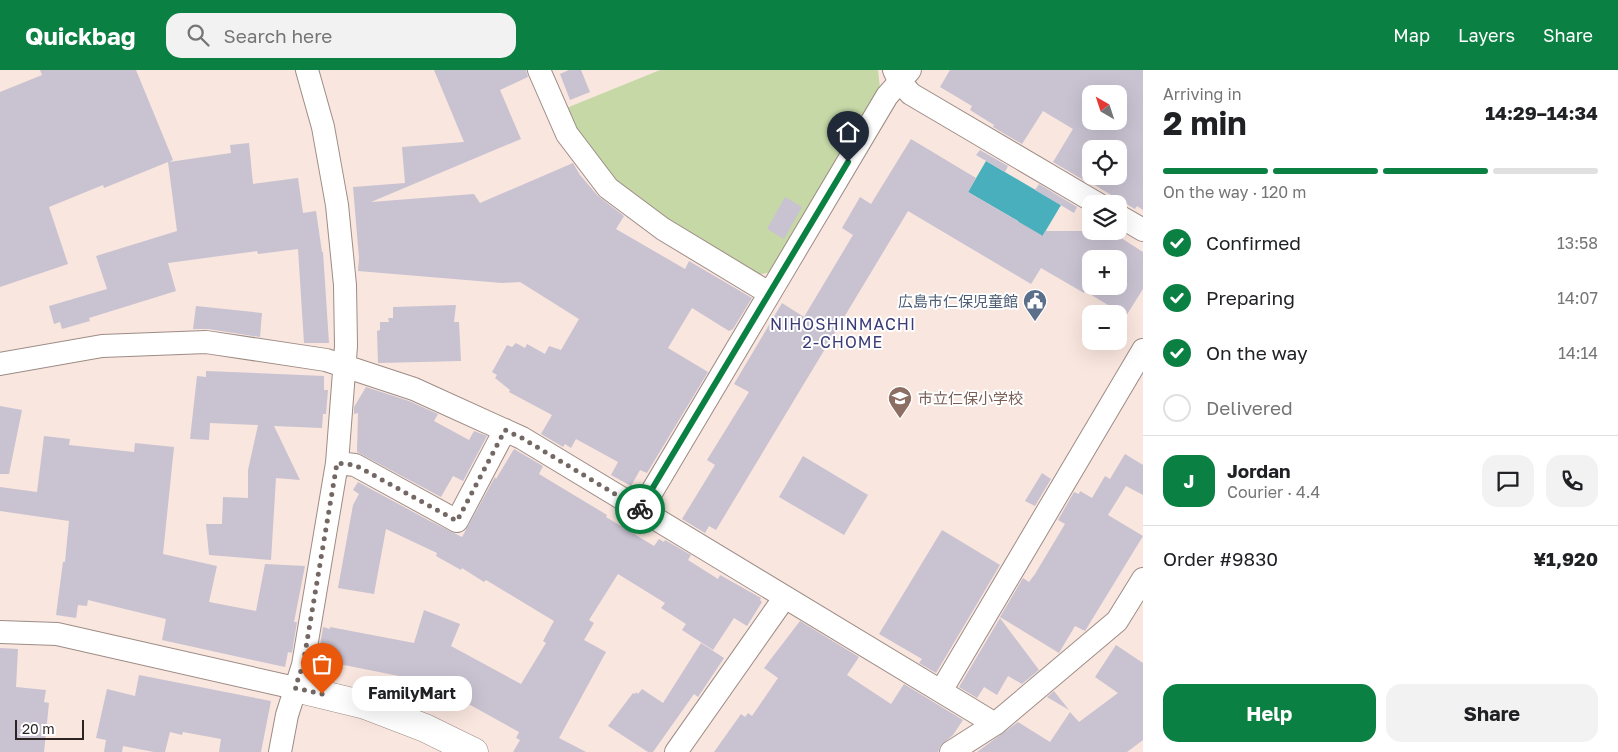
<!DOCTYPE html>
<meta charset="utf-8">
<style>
:root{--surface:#fff;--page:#f2f2f2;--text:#202124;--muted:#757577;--line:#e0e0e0;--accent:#0b8043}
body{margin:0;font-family:"Golos Text","Noto Sans JP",sans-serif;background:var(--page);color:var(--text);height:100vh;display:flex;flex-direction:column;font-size:19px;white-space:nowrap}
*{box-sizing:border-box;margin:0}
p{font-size:16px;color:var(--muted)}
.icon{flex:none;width:28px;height:28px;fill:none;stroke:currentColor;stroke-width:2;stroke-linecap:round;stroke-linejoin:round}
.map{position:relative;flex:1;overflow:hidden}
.side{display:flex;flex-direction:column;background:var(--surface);width:475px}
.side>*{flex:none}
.needle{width:32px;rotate:321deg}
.fabs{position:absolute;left:1082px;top:15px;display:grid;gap:10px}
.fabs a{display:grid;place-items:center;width:45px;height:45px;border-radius:10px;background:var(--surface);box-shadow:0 5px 20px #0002;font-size:25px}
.scale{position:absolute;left:15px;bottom:12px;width:69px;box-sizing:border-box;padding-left:5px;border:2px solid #2b2422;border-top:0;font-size:14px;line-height:18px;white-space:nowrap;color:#2b2422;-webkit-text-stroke:4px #fff;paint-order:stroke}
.pin{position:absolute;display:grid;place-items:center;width:42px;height:42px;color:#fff;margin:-51px -21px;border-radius:50% 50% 50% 0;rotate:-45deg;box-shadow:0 0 5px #0007}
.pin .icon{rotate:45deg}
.courier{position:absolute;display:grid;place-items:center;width:50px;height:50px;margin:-25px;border:4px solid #0b8043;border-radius:50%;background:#fff;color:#222;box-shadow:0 1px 6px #0007}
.bubble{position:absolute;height:35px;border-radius:15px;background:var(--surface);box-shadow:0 5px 20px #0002;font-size:16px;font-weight:700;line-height:35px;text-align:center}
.headline em{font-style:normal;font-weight:700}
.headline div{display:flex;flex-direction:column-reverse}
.headline{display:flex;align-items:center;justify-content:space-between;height:85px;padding:0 20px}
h1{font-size:32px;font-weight:700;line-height:38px}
.bar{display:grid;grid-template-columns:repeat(4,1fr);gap:8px 5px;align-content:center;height:60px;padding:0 20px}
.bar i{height:6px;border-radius:4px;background:var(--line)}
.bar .current{background:var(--accent)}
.bar p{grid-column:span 4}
.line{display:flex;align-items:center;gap:12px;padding:0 20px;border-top:1px solid var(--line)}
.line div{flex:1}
.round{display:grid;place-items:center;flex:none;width:52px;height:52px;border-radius:15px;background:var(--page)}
ol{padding:0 20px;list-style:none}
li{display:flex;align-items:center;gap:15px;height:55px}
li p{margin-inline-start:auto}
li .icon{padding:5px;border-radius:50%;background:var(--accent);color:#fff;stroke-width:4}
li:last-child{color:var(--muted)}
li i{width:28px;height:28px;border:2px solid var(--line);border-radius:50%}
.button{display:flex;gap:10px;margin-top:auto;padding:10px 20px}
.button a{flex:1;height:58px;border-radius:15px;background:var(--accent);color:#fff;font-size:20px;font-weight:700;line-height:58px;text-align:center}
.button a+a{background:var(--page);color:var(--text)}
header{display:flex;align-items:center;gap:30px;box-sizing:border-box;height:70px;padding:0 25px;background:var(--accent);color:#fff}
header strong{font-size:24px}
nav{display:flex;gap:28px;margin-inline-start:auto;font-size:18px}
.search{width:350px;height:45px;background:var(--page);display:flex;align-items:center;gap:12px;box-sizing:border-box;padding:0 18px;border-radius:15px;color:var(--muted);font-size:19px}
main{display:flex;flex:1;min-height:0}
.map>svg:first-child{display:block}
.green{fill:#c6d8a6}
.water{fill:#49afbd}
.building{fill:#c9c2d1;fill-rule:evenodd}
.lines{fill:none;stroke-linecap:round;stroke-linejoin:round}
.minor-casing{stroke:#9d8c86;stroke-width:24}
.tertiary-casing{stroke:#9d8c86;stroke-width:29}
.minor{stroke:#fff;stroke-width:22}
.tertiary{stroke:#fff;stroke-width:28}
.done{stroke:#736864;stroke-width:5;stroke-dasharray:0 9}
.route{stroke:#0b8043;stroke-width:6}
.labels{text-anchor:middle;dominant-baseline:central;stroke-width:4;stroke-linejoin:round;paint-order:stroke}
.service-label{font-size:15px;fill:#4e5e75;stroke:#fff;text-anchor:end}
.education-label{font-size:15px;fill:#785e54;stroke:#fff;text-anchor:start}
.neighbourhood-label{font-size:16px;letter-spacing:1px;fill:#3a3b77;stroke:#fff}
</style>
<header>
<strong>Quickbag</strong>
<div class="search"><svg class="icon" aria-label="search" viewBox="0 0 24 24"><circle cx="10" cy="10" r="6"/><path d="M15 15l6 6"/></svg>Search here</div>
<nav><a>Map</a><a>Layers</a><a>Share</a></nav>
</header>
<main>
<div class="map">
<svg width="1143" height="682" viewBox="0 0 1143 682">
<rect width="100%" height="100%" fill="#f9e6df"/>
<path class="green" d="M660,0H878L881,26L775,201L754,206L616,116L564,39Z"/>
<path class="water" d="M986,91L1061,135L1032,184L1018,151L968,122Z"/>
<path class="building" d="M40,0H136L173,90L169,92L231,83L230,75L249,73L253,114L298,108L303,143L316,141L322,182H323L329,273H304L298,179L258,184L257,181L168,193L176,221L89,248L90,251L62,259L60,252L54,254L49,236L107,219L96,186L177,161L168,92L104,118L103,115L49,137L68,194L0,217V22L42,5Z
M434,0H526L528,7L500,20L521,69L371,132L474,124L480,133L573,93L580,105L598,126L624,146L616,159L685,199L689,191L752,228L733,259L729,261L692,238L668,278L708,302L647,403L640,400L631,416L611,405L618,392L576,369L571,378L565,374L563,377L541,364L552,345L509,322L510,320L495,308L497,305L492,302L507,275L512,277L516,273L525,278L527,274L545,284L549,276L561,280L579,249L520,212L502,213L358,201L359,188L353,117L405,113L402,77L464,72Z
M569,0H581L590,22L570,30L560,4Z
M950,0H1143V140L1137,136L1135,139L1091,113L1090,114L1053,92L1073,59L1043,41L1022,74L993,57L994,55L970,40L972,36L940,17ZM1091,24H1119V51H1091ZM1091,79H1119V106H1091Z
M911,69L976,108L968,122L1043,166L1045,161H1110L1143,182V219L1126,246L1085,221L1084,223L1041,198L1031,214L908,141L716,460L709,456L705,463L682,449L715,395L707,390L749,322L734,314L782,233L804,247L853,165L842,158L860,127L871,134ZM1091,189H1119V216H1091Z
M980,80L1008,96L1005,102L976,85Z
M1039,114L1077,137L1074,143L1035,120Z
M785,127L802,137L784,169L767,159Z
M456,235L454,252H459L461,291L378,293L377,261L380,260V252H389L388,248H393V237Z
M196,236L262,243L260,267L208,259H193Z
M206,301L324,306V320H328L326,344H323L322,358L274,356L300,410L276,408L271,490L209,485L206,454H222L223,427L248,428V400L258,355L210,353L209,370L190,369L197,306L206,307Z
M366,317L409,331L438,344L434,351L469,370L474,361L487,366L463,411L453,406L441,427L357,382L358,343L354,344V337Z
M0,336L22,340L9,404H0Z
M44,366L70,369L69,375L134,382L135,373L174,377L163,484L217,496L209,532L256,541L265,494L305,496L294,552H297L292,583L288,582L285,597L162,570L166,549L88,530L87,536L78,535L76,548L56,545L63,492H65L69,451L0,441V417L37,422Z
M514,379L543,396L539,404L607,445L606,447L654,476L659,469L664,472L665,470L691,485L688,490L718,509L720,505L761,528L760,530L762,532L747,556L734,548L713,580L682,560L686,554L661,538L665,533L618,504L589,550L594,553L584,570L606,582L559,668L586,682H513L520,670L516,668L519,662L445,621L441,631L402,615L404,607L324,591L325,589L318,588L323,557L330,559V557L414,573L424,540L460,554L451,576L521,614L546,573L543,571L554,551L486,510L484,512L462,498L461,500L436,486L437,483L386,459L374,524L338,518L353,435L359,424L353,420L358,412L428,450L462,467L495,407L496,409Z
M1125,384L1143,395V425L1126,416L1108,445L1143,466L1085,561L1075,556L1059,583L1000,547L1023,508L1029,512L1035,504L1065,454L1058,450L1074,422L1079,424L1080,421L1092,428L1105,406L1110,409Z
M803,386L868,425L844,465L779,427Z
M1042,403L1051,409L1035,436L1025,431Z
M942,460L1000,495L936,603L919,593L922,589L879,564Z
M1000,548L1039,600L1022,614L1008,606L997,625L984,617L977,628L959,617Z
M800,551L859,587L847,605L891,634L904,614L963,650L953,665L940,676L938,682H714L741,644L745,647L748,643L752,646L778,608L764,598Z
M701,573L724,588L698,627L694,624L653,682H648L608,656L633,623L635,624L636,622L638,624L642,619L663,633Z
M1116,575L1143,593V670L1127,682H977L1018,652L1050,672L1070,642L1079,652L1118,623L1095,607Z
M0,578L18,579L16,617L46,620L44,632L49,633L44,682H0Z
M139,605L271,631L261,682H219L221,669L183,662L182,665L170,662L165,682H154L123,676L122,682H104L106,670L96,668L107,619L135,626Z
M1054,621L1069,640L1047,627Z"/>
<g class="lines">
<g class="minor-casing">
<path id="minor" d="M539,0L567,64L608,118L663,159L769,223
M894,0L899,11L911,24L1098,134
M1119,146L1143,160
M0,294L102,276L206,272L326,290L414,319L522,368L995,654
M337,393L355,395L457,451L505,360
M641,440L887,26L910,0
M0,562L57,564L295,618
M941,621L1143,280
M280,682L287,645L303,595L337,393L346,276L345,215L337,135L323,57L307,0
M676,682L785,527
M951,682L995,654L1117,551L1143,509"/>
</g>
<g class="tertiary-casing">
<path id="tertiary" d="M295,618L365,635L425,658L474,682"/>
</g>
<use href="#minor" class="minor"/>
<use href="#tertiary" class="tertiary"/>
</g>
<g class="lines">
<path class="done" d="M322,624L295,618L303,595L337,393L355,395L457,451L505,360L522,368L640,439"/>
<path class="route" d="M640,439L848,92"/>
</g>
<defs>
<g id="civic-pin" transform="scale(1.25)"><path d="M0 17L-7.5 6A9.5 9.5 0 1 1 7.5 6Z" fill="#5c6f8a" stroke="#fff"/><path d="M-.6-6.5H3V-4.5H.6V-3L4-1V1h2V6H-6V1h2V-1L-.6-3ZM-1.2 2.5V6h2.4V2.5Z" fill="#fff"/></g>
<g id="school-pin" transform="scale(1.25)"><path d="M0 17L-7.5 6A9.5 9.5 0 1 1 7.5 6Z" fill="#8d6e63" stroke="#fff"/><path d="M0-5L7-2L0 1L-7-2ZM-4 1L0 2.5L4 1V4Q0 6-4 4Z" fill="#fff"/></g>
</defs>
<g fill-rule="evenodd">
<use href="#civic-pin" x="1035" y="231"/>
<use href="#school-pin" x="900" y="328"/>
</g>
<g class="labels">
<g class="service-label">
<text x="1018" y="231">広島市仁保児童館</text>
</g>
<g class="education-label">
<text x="918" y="328">市立仁保小学校</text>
</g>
<g class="neighbourhood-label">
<text x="843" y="254">NIHOSHINMACHI<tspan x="843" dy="18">2-CHOME</tspan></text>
</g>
</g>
</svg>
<div class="fabs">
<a><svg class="needle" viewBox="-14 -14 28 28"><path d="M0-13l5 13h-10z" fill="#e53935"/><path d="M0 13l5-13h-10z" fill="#757577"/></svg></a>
<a><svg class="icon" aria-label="locate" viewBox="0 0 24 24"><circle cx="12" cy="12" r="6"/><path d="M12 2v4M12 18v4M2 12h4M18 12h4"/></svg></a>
<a><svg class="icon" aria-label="layers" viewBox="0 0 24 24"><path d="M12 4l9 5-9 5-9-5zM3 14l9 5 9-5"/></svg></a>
<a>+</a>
<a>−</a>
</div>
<div class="scale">20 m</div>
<div class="pin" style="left:322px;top:624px;background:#ea580c"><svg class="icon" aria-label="bag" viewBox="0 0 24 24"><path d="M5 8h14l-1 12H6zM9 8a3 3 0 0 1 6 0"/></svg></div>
<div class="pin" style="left:848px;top:92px;background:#1f2937"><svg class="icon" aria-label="home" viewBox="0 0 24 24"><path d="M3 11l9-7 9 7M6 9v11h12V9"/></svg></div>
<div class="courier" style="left:640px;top:439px"><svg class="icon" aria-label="bike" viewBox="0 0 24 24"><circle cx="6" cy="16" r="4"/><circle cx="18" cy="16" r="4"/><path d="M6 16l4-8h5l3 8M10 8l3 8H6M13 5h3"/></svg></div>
<div class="bubble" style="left:352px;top:606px;width:120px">FamilyMart</div>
</div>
<section class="side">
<div class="headline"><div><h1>2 min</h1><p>Arriving in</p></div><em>14:29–14:34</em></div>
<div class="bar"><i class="current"></i><i class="current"></i><i class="current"></i><i></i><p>On the way · 120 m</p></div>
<ol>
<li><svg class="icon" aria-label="check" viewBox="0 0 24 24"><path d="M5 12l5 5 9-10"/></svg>Confirmed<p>13:58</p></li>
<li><svg class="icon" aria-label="check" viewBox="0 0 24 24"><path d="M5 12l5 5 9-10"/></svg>Preparing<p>14:07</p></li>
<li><svg class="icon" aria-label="check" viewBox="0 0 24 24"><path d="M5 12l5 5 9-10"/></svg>On the way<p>14:14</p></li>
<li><i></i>Delivered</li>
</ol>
<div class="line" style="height:90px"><b class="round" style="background:var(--accent);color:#fff">J</b><div><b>Jordan</b><p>Courier · 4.4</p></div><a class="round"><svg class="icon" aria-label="chat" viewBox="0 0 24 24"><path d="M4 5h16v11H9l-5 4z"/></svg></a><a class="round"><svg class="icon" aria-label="phone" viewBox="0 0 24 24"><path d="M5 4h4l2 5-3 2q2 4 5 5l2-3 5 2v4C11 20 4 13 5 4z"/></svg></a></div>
<div class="line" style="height:65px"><div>Order #9830</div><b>¥1,920</b></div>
<div class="button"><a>Help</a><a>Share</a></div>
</section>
</main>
